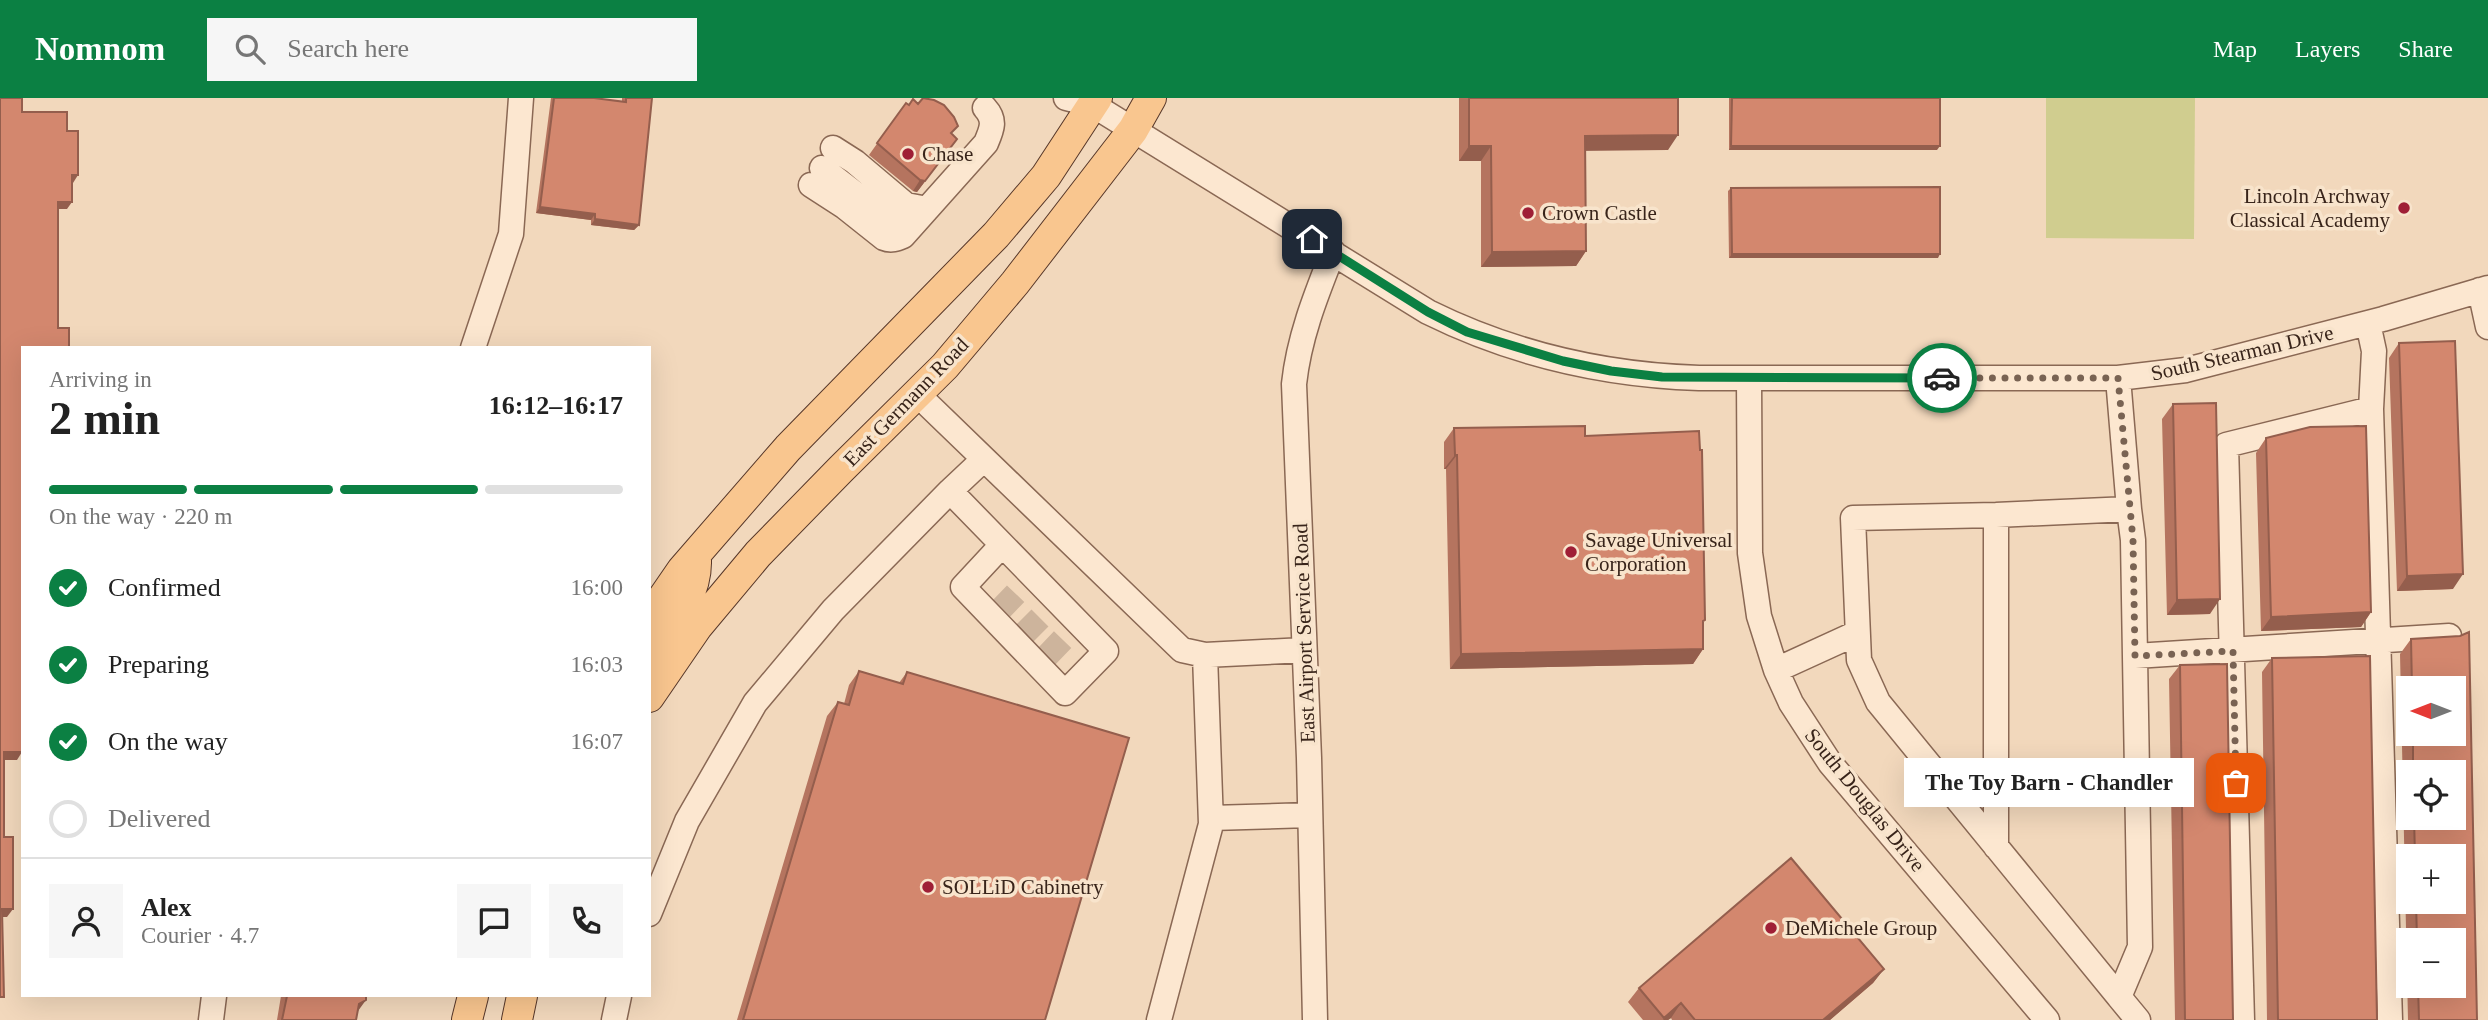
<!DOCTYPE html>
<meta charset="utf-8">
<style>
:root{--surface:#fff;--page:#f6f6f6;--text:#222;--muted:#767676;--line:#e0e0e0;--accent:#0b8043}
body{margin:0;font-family:Georgia,serif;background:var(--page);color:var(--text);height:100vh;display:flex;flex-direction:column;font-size:26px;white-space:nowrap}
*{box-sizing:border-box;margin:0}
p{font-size:23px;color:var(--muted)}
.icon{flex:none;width:38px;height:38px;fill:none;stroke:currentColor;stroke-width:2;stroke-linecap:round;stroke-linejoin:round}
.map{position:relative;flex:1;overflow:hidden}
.side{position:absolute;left:21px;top:248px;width:630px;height:651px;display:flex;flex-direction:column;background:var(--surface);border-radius:0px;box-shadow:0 7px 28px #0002}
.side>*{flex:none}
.needle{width:46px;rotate:270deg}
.fabs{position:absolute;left:2396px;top:578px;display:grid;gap:14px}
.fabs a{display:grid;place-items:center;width:70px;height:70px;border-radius:0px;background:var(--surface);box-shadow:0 7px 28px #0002;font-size:35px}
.pin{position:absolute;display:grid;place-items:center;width:60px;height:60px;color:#fff;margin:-30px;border-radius:14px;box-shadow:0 4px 10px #0006}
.courier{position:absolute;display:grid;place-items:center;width:70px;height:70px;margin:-35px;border:5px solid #0b8043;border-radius:50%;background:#fff;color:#222;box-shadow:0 2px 9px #0007}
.bubble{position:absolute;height:49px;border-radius:0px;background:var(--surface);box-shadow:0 7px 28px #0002;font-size:23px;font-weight:700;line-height:49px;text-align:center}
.overview em{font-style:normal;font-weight:700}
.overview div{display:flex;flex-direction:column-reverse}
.overview{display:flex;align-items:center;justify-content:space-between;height:119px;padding:0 28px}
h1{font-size:46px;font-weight:700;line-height:52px}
.bar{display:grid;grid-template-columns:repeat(4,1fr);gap:10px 7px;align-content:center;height:84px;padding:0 28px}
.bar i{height:9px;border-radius:5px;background:var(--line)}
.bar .current{background:var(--accent)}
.bar p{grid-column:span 4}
.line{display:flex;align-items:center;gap:18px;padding:0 28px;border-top:2px solid var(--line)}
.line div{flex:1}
.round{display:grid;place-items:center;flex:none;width:74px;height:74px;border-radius:0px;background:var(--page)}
ol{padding:0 28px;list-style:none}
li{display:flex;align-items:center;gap:21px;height:77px}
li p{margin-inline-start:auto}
li .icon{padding:7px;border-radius:50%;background:var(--accent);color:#fff;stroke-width:4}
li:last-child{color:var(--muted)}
li i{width:38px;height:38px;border:4px solid var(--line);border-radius:50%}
header{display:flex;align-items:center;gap:42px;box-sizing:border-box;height:98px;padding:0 35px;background:var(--accent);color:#fff}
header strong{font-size:33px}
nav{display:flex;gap:38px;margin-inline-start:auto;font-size:24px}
.search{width:490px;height:63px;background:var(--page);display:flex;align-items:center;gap:18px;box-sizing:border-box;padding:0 24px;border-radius:0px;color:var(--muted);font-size:26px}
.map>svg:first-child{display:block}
.green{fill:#d0cd8f}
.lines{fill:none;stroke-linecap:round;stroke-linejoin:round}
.minor-tunnel{stroke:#cdb49c;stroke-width:24;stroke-dasharray:24 12;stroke-linecap:butt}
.minor-casing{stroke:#8a6854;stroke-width:27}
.major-casing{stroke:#573729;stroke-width:32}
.minor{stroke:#fce7d0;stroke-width:24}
.major{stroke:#f9c68f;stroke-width:30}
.wall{fill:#b5745f;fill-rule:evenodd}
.shaded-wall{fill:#945e4d}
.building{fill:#d3876e;stroke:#945e4d;stroke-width:2}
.done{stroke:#796353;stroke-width:7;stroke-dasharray:0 12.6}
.route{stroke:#0b8043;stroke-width:9}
.poi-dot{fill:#9f1f36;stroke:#f8e4cc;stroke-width:2.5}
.labels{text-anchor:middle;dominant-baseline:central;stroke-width:7;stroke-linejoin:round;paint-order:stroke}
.poi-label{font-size:21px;fill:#38241a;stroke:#f8e4cc;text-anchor:start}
.street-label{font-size:21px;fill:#38241a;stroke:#f8e4cc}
</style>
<header>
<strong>Nomnom</strong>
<div class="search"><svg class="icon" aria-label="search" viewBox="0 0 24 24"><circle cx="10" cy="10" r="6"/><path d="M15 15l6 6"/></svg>Search here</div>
<nav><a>Map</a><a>Layers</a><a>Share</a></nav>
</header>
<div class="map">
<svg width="2488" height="922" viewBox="0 0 2488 922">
<rect width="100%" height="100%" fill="#f2d8bc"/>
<path class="green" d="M2046,0H2195L2194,141L2046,140Z"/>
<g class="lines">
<path class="minor-tunnel" d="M999,513L1023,488
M1023,537L1048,512
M1046,559L1069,535"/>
<g class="minor-casing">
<path id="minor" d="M1066,0L1093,7L1428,214C1513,256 1605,277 1699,280H2118L2186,272L2383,221L2488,190
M833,50L855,64L906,107L927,111
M822,70L892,124L910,129
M811,87L845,109L884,140C891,143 896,141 903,138L986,45C992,31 996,22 985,10
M2480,192L2488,229
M2368,225L2374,253L2371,311L2390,922
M473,250L511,136L521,0
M1749,280L1750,455L1759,518L1776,572L1791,605L1830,665L2047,922
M2118,280L2129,411L1996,417L1853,420L1859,562L1878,604L2119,899L2140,849L2133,442L2129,411
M917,296L1182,552L1205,557L1304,552
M950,393L984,361
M1996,417V749
M2135,558L2449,538
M1776,572L1857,535
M1211,720L1310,717
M649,816L687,723L755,605L833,512L950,393L1106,553L1065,595L963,489L1002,447
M2119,899L2138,922
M211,922L214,898
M614,922L619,898
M1159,922L1211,726L1205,557
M1315,922L1309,660L1294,286C1299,239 1316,197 1333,154
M2242,922L2226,347L2371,311"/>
</g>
<g class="major-casing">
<path id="major" d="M649,520L682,472L788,350L996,137L1046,78L1097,0
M649,562C668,532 697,500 696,463
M649,599L697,529L758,456L841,371L945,268L1015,185L1133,32L1151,0
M467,922L473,898
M517,922L522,898"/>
</g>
<use href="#minor" class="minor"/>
<use href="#major" class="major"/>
</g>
<path class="wall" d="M551,0H594L622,4V0H652L639,127L634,132L591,127V122L536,115Z
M1459,0H1678L1668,52H1585L1586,153L1576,168L1481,169V63H1459Z
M1729,0H1940L1937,52H1729Z
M906,5L957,41L917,94L913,93L869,57Z
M1731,90L1938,160H1729L1728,93Z
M2399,245L2453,491L2397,493L2389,260Z
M2173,306L2210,516L2167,517L2162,321Z
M1454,330L1585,338L1703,526V551L1693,566L1450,571L1446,371H1444V344Z
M2266,340L2371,514L2361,529L2261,533L2256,355Z
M2469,534L2477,922H2408L2400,556L2411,541L2460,538ZM2408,590H2454V635H2408ZM2408,674H2454V719H2408ZM2408,758H2454V803H2408ZM2408,842H2454V887H2408Z
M2272,560L2377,922H2267L2262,574Z
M2180,567L2233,922H2175L2169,581Z
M859,573L899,585L907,574L1045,922H737L827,618L838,604L844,606L849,587Z
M1884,871L1873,885L1830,922H1672L1671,920L1668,922H1643L1628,904L1639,890Z
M281,898H366L357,913L356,922H277Z"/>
<path class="shaded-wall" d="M1678,37L1668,52L1575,53L1585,38Z
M957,41L917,94L913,93L920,82Z
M1469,48H1491L1481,63H1459Z
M1731,48H1940L1937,52H1729Z
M72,77H78L73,85H67Z
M58,104H72L67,111H53Z
M540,109L595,116L591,122L536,115Z
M595,121L639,127L634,132L591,127Z
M1586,153L1576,168L1481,169L1492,154Z
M1732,156H1940L1938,160H1729Z
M1455,357H1457L1446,371H1444Z
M2463,476L2453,491L2397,493L2407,478Z
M2220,501L2210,516L2167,517L2177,502Z
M2371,514L2361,529L2261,533L2271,519Z
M1703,551L1693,566L1450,571L1461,556Z
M4,654H22L17,662H0Z
M2,811H13L7,819H0Z
M1884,871L1873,885L1830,922H1823Z
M366,902L358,913L359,906Z
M1681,905L1671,920L1668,922H1663Z"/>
<path class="building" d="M0,0H22V14H67V33H78V77H72V104H58V230H69V250H23L22,654H4V739H13V811H2L4,899H0Z
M554,0H594L626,4V0H652L639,127L595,121V116L540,109Z
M923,0L934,2L944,7L954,19L958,28L951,35L957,41L925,83L920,82L877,45L906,5L909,7L913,1L918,6Z
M1469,0H1678V37L1585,38L1586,153L1492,154L1491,48H1469Z
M1732,0H1940V48H1731Z
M1940,89V156H1732L1731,90Z
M2455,243L2463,476L2407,478L2399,245Z
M2216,305L2220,501L2177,502L2173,306Z
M1585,328V338L1699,333L1700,352H1702L1705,522L1703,523V551L1461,556L1457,357H1455L1454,330Z
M2366,328L2371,514L2271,519L2266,340L2310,329Z
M2469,534L2477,922H2419L2418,887H2454V842H2417L2416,803H2454V758H2415L2414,719H2454V674H2413V635H2454V590H2412L2411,541L2460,538Z
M2370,558L2377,922H2278L2272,560Z
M2227,566L2233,922H2185L2180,567Z
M859,573L903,586L907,574L1129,640L1045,922H743L838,604L849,607Z
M1791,760L1884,871L1823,922H1695L1681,905L1664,920L1639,890Z
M287,898H366V902L359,906L356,922H282Z"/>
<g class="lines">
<path class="done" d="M1942,280H2118L2133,442L2135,558L2233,553L2236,685"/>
<path class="route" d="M1312,141L1428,214L1467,234L1563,263L1611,273L1662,279L1942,280"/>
</g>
<g class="poi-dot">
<circle cx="908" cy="56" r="7"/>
<circle cx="2404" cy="110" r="7"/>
<circle cx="1528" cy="115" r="7"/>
<circle cx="1571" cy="454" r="7"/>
<circle cx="928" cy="789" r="7"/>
<circle cx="1771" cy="830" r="7"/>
</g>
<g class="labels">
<g class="poi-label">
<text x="922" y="56">Chase</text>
<text x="2390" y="98" text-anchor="end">Lincoln Archway<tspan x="2390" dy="24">Classical Academy</tspan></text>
<text x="1542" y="115">Crown Castle</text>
<text x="1585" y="442">Savage Universal<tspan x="1585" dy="24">Corporation</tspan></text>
<text x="942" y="789">SOLLiD Cabinetry</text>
<text x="1785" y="830">DeMichele Group</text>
</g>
<g class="street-label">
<text transform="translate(2242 255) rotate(-13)">South Stearman Drive</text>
<text transform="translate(906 304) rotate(-46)">East Germann Road</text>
<text transform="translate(1304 535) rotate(-92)">East Airport Service Road</text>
<text transform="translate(1865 702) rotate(51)">South Douglas Drive</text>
</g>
</g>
</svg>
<div class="fabs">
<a><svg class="needle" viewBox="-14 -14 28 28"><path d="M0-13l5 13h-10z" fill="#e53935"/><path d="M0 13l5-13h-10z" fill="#767676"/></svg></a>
<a><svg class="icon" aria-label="locate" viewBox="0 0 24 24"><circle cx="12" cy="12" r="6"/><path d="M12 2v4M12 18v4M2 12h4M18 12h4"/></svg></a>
<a>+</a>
<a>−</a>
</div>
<div class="pin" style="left:2236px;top:685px;background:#ea580c"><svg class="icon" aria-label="bag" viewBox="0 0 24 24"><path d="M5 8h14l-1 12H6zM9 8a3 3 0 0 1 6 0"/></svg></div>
<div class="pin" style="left:1312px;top:141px;background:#1f2937"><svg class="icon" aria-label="home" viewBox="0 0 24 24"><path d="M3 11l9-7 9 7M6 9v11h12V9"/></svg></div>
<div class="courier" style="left:1942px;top:280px"><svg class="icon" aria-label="car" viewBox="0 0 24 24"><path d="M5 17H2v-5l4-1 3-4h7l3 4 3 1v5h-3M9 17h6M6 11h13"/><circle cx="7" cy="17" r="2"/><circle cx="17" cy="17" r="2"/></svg></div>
<div class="bubble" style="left:1904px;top:660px;width:290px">The Toy Barn - Chandler</div>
<section class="side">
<div class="overview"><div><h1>2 min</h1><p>Arriving in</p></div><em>16:12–16:17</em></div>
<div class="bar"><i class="current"></i><i class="current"></i><i class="current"></i><i></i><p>On the way · 220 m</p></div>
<ol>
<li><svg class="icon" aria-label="check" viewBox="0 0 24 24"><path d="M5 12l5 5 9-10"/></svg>Confirmed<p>16:00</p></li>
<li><svg class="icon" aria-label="check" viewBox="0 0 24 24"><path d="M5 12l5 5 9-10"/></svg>Preparing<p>16:03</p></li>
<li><svg class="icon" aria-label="check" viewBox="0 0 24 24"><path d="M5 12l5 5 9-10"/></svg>On the way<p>16:07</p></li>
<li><i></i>Delivered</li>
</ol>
<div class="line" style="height:126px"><a class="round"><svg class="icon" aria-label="person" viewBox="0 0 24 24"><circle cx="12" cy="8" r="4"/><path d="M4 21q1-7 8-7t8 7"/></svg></a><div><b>Alex</b><p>Courier · 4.7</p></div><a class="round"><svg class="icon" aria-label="chat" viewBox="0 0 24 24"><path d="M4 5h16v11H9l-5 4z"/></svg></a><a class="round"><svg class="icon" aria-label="phone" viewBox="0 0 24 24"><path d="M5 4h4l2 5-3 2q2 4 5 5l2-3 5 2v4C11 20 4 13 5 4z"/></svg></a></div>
</section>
</div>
